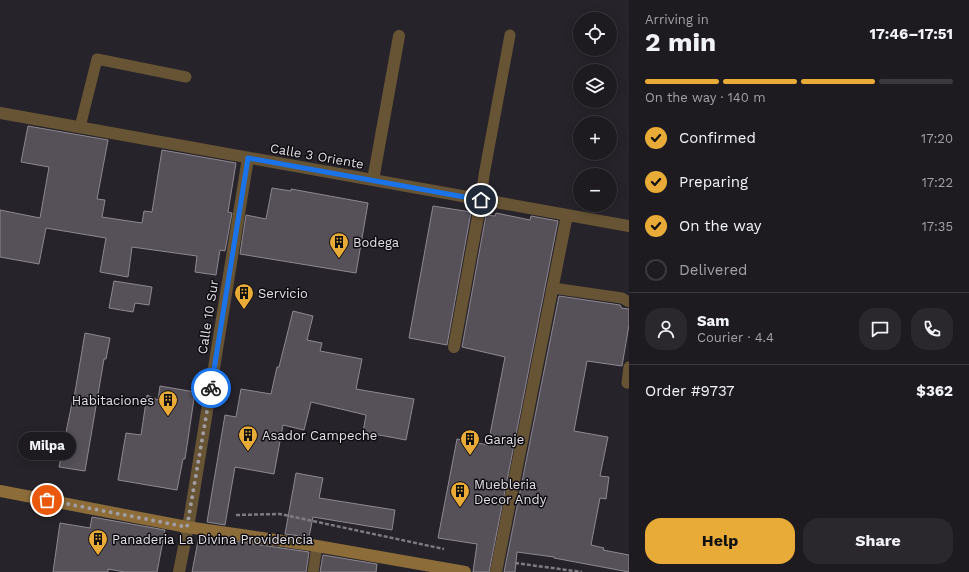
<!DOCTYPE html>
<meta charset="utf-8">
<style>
:root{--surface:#1d1a20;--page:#2a272d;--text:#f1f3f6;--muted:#a0a1a5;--line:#3b383e;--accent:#e9ab38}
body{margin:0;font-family:"Work Sans",sans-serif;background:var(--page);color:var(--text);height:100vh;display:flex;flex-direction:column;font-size:15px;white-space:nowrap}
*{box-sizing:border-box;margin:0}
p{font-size:13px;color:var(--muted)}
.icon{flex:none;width:22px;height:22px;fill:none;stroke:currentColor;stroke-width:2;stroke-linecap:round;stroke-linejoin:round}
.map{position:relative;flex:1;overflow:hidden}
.panel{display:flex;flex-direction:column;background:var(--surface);width:340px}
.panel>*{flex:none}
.buttons{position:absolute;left:573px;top:12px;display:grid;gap:8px}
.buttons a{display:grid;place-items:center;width:44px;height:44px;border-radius:50%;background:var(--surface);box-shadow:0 2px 10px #0003,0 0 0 1px var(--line);font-size:20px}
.pin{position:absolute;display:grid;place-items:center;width:34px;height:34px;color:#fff;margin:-17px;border:2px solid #fff;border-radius:50%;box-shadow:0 1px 4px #0007}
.courier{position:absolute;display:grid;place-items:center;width:40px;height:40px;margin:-20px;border:3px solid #1a73e8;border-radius:50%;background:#fff;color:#222;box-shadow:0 1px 5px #0007}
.bubble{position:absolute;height:28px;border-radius:14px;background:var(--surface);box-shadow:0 2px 10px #0003,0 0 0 1px var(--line);font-size:13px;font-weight:700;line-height:28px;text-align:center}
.head em{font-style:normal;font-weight:700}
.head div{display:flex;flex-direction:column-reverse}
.head{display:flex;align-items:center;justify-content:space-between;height:68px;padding:0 16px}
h1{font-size:26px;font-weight:700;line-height:30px}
.bar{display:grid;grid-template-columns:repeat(4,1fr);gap:6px 4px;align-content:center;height:48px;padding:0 16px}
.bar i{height:5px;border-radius:3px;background:var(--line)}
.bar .on{background:var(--accent)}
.bar p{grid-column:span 4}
.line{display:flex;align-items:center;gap:10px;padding:0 16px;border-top:1px solid var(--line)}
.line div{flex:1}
.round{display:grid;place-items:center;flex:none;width:42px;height:42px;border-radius:16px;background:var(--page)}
ol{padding:0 16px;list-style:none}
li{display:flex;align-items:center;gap:12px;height:44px}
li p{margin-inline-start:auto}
li .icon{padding:4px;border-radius:50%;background:var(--accent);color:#111;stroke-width:4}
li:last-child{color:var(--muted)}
li i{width:22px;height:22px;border:2px solid var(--line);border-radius:50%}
.action{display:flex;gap:8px;margin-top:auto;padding:8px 16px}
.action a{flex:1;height:46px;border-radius:16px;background:var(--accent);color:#111;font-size:16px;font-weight:700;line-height:46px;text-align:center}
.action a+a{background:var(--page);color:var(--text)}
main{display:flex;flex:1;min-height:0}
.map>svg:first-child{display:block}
.building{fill:#565159;stroke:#8d8891}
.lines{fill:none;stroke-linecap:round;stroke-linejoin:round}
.path{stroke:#7f7b81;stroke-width:2.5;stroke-dasharray:4 2;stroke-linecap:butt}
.lane{stroke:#675435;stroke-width:11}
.street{stroke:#675435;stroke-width:12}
.secondary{stroke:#8c6d3a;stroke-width:12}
.done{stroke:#a19da3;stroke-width:4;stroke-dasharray:0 7.2}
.route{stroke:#1a73e8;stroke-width:5}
.labels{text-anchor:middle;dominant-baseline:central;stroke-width:3;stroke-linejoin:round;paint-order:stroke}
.street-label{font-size:13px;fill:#e2dfe4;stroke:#0f0d11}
.poi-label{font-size:13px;fill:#e2dfe4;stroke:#0f0d11;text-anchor:start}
</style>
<main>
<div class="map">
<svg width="629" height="572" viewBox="0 0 629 572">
<rect width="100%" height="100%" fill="#27232a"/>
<path class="building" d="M28,126L108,140L97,199L105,200L102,217L142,223L144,211L152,212L162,150L236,163L228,212L232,213L225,251L220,250L216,275L195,272L197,256L132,247L128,277L100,272L106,238L46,228L39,264L0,257V210L40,218L49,167L21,162Z
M272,188L291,191V189L368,203L356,273L240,254L246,215L266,219Z
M433,206L471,212L447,345L409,338Z
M496,213L530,220L531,216L558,221L489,572H473L477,544L438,538L457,439L488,445L505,357L462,347L486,215L495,216Z
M114,281L152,287L149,305L135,303L133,312L109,308Z
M559,296L620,305L621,306V308L629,309V325L622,366L587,361L574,431L608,437L600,476L609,477L606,499L600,498L591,545L604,548L603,550L629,555V572L554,558V557L517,552L515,572H504Z
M293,311L313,316L307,340L322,343L320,351L362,359L356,389L414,399L406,440L363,432L366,415L311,402L304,430L283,425L274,474L235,467L225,525L207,522L225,415L236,417L241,389L271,394L277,367H279Z
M85,333L110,338L106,359H104L85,471L59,467L73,398H74Z
M160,386L195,392L185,459H183L177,490L118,480L126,433L141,435L147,395L158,400Z
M296,473L323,478L319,498L395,510L392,530L313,517L309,537L285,534Z
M92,517L165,530L157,572H125L108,569V572H53L60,523L90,528Z
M199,536L309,552L306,572H192Z
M323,555L377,564L376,572H320Z"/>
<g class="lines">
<path class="path" d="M236,515L280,514L444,549
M515,563L582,572"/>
<path class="lane" d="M80,127L97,59L186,77
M481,200L484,175L510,35
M553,288L622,298L629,302
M627,383L629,367
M313,572L317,546"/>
<path class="street" d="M0,113L629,226
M373,180L399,36
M454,347L481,200
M179,572L190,516L248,158
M496,572L567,215"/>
<path class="secondary" d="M0,491L187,527L317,546L465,572"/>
</g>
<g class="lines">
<path class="done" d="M47,500L187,527L211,388"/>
<path class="route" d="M211,388L248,158L481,200"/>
</g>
<defs>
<g id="building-pin" transform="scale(1)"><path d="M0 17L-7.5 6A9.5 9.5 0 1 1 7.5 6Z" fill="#e9ab38" stroke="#0f0d11"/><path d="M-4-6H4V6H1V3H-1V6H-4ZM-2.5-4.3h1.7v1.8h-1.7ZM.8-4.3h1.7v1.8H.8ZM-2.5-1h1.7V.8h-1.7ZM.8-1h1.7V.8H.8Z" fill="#111"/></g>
</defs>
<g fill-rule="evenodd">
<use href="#building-pin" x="339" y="242"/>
<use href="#building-pin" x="244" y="293"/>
<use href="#building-pin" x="168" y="400"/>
<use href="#building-pin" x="248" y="435"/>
<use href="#building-pin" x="470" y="439"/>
<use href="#building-pin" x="460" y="491"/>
<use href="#building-pin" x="98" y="539"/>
</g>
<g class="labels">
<g class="street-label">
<text transform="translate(317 156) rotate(10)">Calle 3 Oriente</text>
<text transform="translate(208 317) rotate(-81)">Calle 10 Sur</text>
</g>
<g class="poi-label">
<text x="353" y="242">Bodega</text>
<text x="258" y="293">Servicio</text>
<text x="154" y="400" text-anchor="end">Habitaciones</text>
<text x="262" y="435">Asador Campeche</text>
<text x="484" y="439">Garaje</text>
<text x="474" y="484">Muebleria<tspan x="474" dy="15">Decor Andy</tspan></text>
<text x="112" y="539">Panaderia La Divina Providencia</text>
</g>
</g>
</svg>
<div class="buttons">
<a><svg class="icon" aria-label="locate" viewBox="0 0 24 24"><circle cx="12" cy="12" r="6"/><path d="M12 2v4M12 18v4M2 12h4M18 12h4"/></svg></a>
<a><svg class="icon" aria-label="layers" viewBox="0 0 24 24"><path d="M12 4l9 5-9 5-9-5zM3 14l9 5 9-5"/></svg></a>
<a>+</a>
<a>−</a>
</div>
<div class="pin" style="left:47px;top:500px;background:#ea580c"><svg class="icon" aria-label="bag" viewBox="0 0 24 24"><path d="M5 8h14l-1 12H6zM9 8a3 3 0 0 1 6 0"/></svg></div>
<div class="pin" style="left:481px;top:200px;background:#1f2937"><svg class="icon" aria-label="home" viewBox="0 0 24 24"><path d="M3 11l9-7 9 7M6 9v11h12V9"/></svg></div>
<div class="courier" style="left:211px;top:388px"><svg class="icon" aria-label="bike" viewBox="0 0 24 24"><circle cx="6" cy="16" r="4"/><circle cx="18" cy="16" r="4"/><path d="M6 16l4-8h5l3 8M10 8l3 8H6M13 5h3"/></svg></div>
<div class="bubble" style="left:18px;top:432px;width:58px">Milpa</div>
</div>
<section class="panel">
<div class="head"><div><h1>2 min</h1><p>Arriving in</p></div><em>17:46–17:51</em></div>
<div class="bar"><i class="on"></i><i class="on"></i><i class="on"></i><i></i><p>On the way · 140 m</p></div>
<ol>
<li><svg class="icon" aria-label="check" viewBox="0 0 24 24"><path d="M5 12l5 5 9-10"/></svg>Confirmed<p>17:20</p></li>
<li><svg class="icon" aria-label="check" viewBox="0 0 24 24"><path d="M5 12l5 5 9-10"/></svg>Preparing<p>17:22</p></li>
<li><svg class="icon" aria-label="check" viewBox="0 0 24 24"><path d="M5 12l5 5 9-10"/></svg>On the way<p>17:35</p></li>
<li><i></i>Delivered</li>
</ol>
<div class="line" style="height:72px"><a class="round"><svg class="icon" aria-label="person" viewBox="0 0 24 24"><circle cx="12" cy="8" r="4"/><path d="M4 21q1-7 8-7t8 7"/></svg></a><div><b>Sam</b><p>Courier · 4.4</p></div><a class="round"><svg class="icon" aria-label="chat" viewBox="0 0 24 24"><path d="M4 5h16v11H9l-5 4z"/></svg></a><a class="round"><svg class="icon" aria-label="phone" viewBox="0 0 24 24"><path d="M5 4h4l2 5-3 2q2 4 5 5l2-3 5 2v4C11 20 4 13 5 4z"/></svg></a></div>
<div class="line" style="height:52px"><div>Order #9737</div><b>$362</b></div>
<div class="action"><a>Help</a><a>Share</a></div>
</section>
</main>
